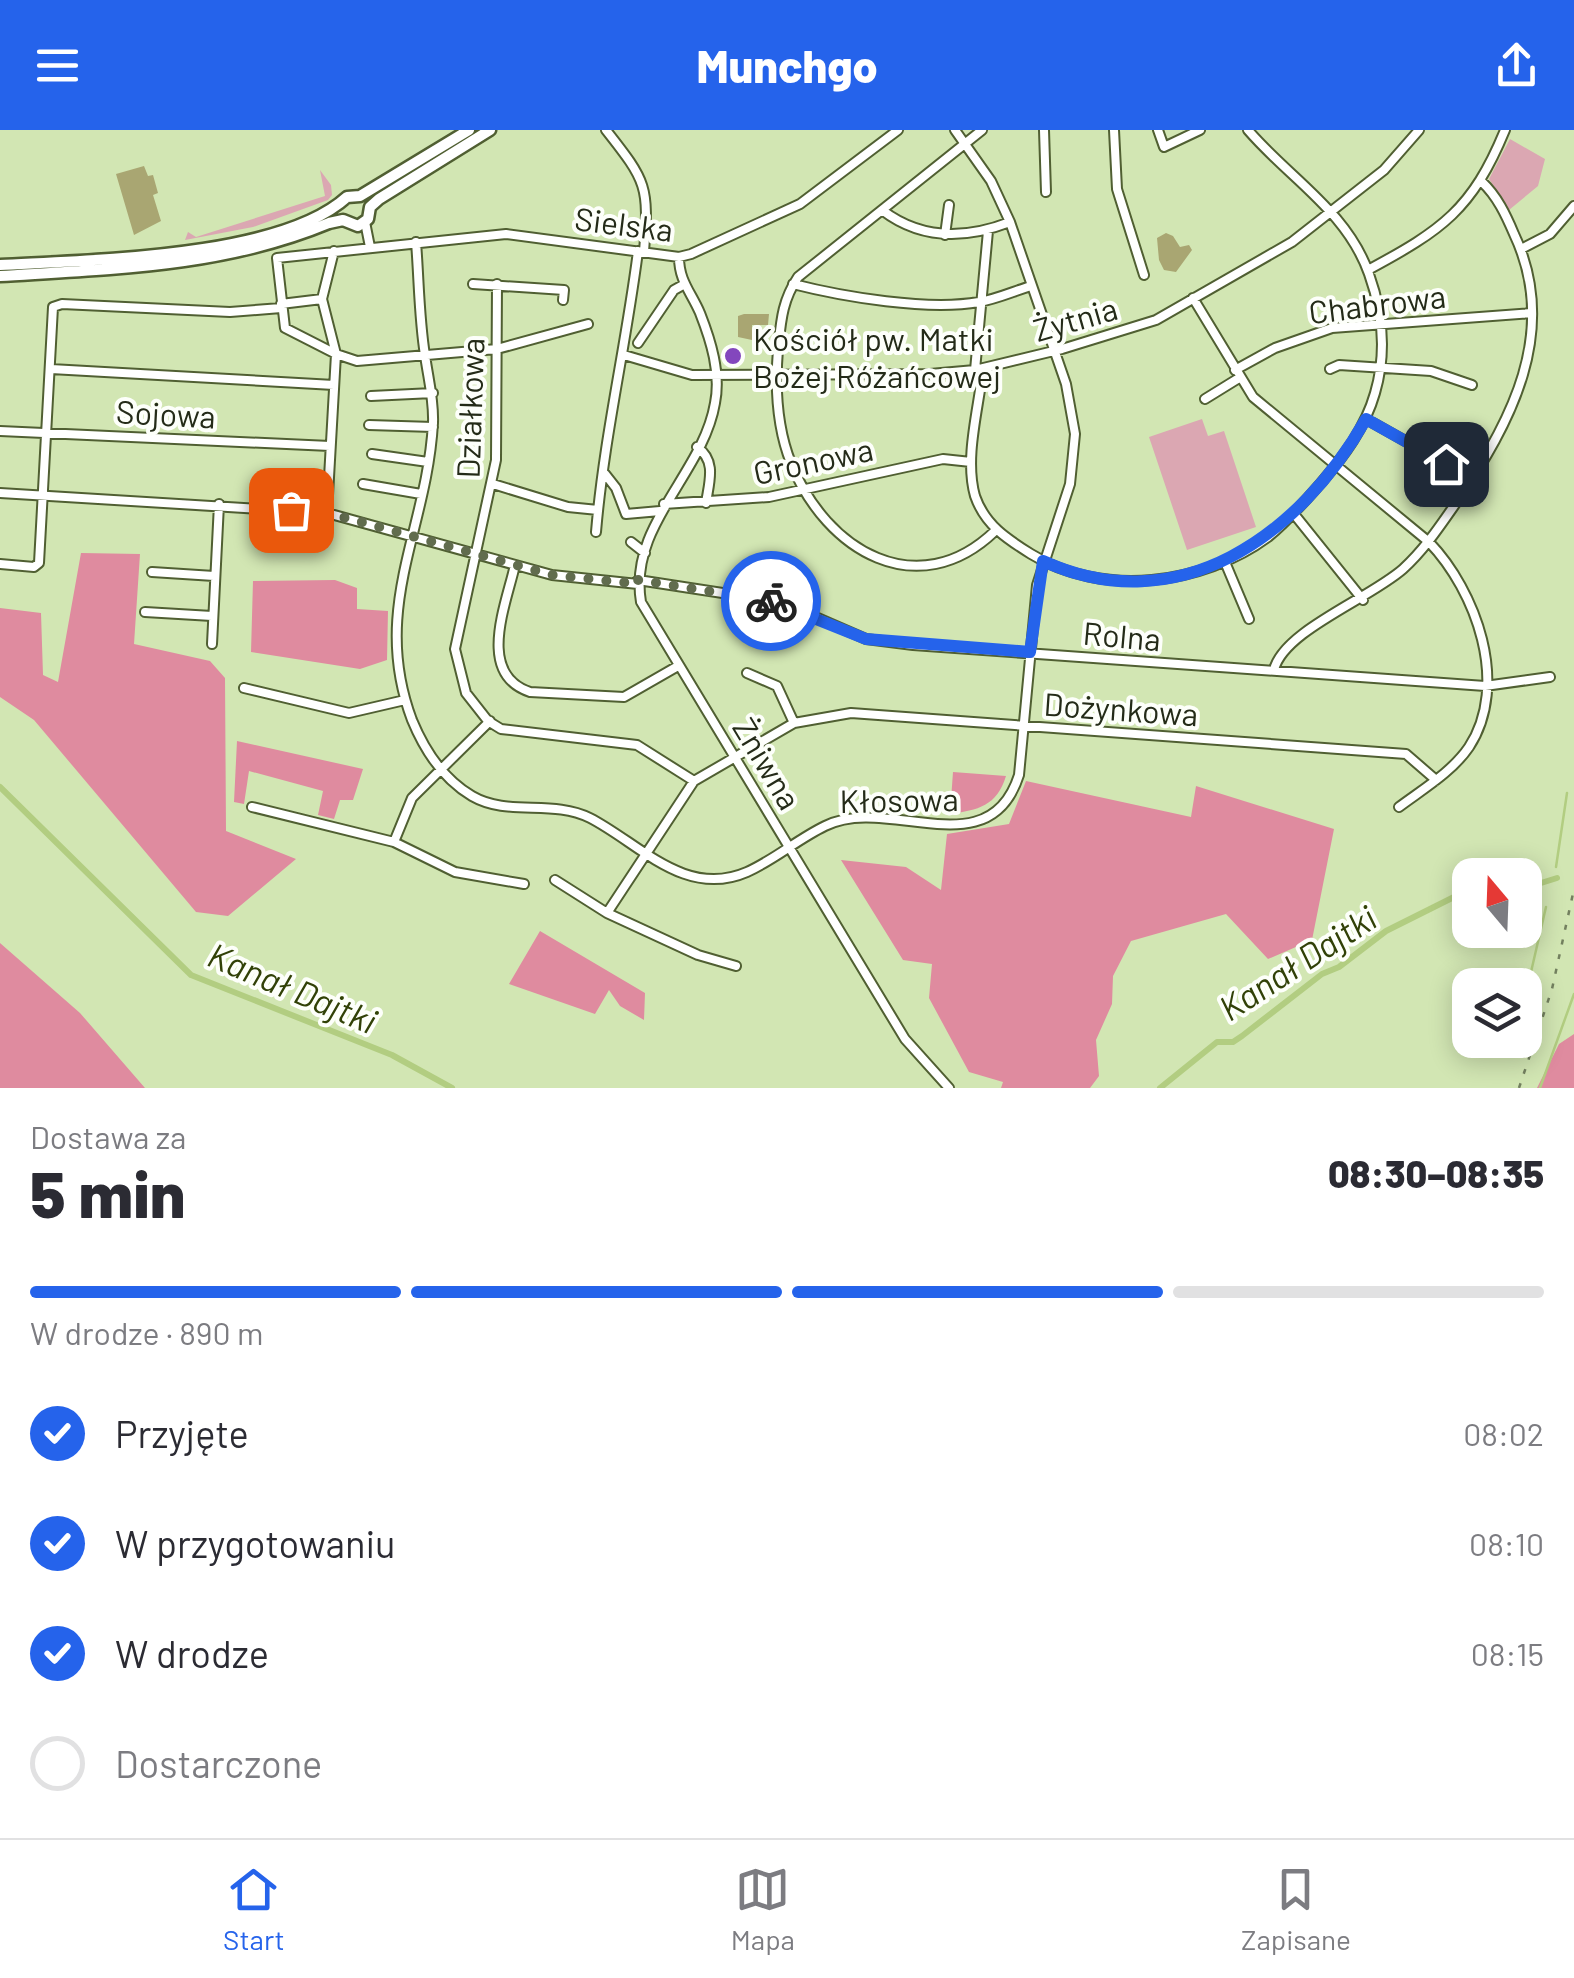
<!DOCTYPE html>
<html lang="pl">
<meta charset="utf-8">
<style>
:root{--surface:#fff;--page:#f7f7f7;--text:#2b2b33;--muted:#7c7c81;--line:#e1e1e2;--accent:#2563eb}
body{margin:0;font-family:Barlow,sans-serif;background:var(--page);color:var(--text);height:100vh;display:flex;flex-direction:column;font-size:38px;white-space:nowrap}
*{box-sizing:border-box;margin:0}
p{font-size:32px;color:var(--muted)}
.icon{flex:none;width:55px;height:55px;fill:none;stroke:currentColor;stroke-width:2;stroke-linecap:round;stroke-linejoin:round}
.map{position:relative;height:958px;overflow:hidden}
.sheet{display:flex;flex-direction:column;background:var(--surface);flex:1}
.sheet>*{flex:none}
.needle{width:65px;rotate:341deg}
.controls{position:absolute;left:1452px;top:728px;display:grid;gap:20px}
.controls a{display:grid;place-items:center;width:90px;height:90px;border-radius:20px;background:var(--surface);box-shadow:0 5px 25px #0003;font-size:50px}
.pin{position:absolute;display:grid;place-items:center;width:85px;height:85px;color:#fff;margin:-42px;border-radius:20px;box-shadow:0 5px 15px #0006}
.courier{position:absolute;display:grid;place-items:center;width:100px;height:100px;margin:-50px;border:8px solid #2563eb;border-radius:50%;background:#fff;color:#222;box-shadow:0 2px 12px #0007}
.summary em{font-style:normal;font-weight:800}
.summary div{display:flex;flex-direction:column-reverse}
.summary{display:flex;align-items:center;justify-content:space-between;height:170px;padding:0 30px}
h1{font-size:65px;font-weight:800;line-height:75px}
.bar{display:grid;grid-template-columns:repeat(4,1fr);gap:15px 10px;align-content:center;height:120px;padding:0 30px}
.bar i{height:12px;border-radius:8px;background:var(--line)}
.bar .active{background:var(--accent)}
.bar p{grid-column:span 4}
ol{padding:0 30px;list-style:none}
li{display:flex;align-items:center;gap:30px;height:110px}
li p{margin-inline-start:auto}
li .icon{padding:10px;border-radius:50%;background:var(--accent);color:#fff;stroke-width:4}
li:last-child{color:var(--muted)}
li i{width:55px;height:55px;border:5px solid var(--line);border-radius:50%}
header{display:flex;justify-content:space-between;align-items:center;height:130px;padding:0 30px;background:var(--accent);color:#fff;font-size:45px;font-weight:800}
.tab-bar{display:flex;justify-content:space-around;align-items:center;height:140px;border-top:2px solid var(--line);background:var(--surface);font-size:28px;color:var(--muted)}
.tab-bar a{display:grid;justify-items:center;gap:5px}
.tab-bar .active{color:var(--accent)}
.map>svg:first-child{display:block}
.green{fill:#dba7b2}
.forest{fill:#df8b9f}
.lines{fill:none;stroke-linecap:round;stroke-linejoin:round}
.stream{stroke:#b2cd81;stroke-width:2.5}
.canal{stroke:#b2cd81;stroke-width:6}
.building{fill:#a9a672}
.minor-casing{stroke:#505f32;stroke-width:12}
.major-casing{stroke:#505f32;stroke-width:15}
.minor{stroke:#fff;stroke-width:8}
.major{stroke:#fff;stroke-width:10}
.rail{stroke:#73805f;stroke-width:2.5;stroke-dasharray:5 10;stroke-linecap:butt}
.done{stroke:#616c4e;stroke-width:10;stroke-dasharray:0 18}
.route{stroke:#2563eb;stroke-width:12}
.poi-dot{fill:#8347bd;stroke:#fdfffa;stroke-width:4}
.labels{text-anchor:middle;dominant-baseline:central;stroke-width:8;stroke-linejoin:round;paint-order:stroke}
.street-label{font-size:32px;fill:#242b18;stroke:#fdfffa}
.poi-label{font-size:32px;fill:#242b18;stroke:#fdfffa;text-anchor:start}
.water-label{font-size:35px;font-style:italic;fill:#314107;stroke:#fdfffa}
</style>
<header><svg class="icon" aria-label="menu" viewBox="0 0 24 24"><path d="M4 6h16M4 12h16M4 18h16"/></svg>Munchgo<svg class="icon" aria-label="share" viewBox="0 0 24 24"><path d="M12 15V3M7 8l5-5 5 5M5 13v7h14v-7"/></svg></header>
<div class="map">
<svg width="1574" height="958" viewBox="0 0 1574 958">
<rect width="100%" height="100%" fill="#d2e6b3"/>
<path class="green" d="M1510,9L1545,29L1538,56L1509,80L1489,49Z
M320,40L331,55L332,65L328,70L253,97L185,110L188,102L196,107L325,66Z
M1202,289L1208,306L1224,301L1256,397L1187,420L1149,307Z"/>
<path class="forest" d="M81,423L140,424L134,514L210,531L225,548L226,701L296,729L228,786L196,782L34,590L0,567V478L41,483L43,545L58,552Z
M335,450L357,458V479L388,481L387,530L360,539L251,522L253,451Z
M237,611L363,639L353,670H340L334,689L318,685L323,661L249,641L244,674L234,672Z
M953,642L1006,646C997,676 978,680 950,684Z
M1026,651L1191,687L1196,656L1334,699L1312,810L1268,829L1226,784L1131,811L1113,846L1112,874L1096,910L1099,946L1090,958H1001L1003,952L969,942L929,868L932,834L903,830L841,730L906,737L941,760L947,704L1009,694Z
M540,801L645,863L644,890L620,876L609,860L595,884L509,854Z
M0,813L80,883L145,958H0Z
M1574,904V958H1537L1559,914Z"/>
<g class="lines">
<path class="stream" d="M1556,737L1567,663
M1528,855L1546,777
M1540,958L1574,864"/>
<path class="canal" d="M0,657L191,845L392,925L452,958
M1525,758L1557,748
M1160,958L1217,912H1233L1242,906L1322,844L1339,837L1386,801L1470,759"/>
</g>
<path class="building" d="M144,36L148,46L153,45L158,63L153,65L161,91L134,105L116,44Z
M1166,103L1173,106L1180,117L1189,115L1192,120L1176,142L1164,140L1159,130L1157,108Z
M744,184H769L768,195H752V210L738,207V186Z"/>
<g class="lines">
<g class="minor-casing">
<path id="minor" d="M606,0C647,52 649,56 644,122
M982,0L798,147C782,171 781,191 778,219C775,256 777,298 791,333C826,421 918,475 995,401
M1044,0L1046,62
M1114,0L1117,59L1144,145
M1158,0L1164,17L1200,0
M882,80C921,110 966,109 1010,92
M365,92L370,117
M945,105L949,75
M416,112C419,149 419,188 425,225C428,248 434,269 433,293C427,401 370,478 412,590C424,619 443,649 472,666C508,687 552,669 590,688C639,713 685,769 747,742C774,730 798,709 825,696C888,664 989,739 1019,645L1037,455L1070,354L1075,304L1066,254L1010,92L991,51L955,0
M1521,119L1550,104L1574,76
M334,121L322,169L336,224L357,231L497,219L588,194
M679,127C679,151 691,162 700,183C711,211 721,243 715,273C703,344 628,395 641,472L905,909L949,958
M1368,140C1442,100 1472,80 1505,0
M473,154L564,160L563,170
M497,154L496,330L455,519L466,563L488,591L501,599L637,615L694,651
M793,154C844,167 928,181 979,172C997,169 1014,161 1031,156
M1193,168L1253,267L1429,412C1476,461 1510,554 1469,617C1452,642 1423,659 1399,677
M281,174L322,169
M638,213L674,160L683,155
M624,225L692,245L930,244L975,240L1062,219L1156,190L1292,112L1384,40L1419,0
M983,238C979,278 964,327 975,366C985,395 1007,409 1031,424C1102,468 1203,455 1268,407C1288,391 1304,372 1321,353C1344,326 1365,298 1375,263C1387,222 1383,183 1369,144C1347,81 1289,48 1248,0
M51,239L334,255
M1330,239L1339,235L1431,241L1472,255
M975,240L988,101
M1235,240L1275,218L1332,198L1532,183
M371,266L433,263
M1205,269L1239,248
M1366,289L1473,349
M369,295L433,297
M0,301L330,316
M697,317C717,331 709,352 706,373
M372,324L428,332
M605,344L616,358L626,384L660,381
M363,354L421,364
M493,354L568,377L598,380
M0,363L327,383L552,445L638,454
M664,374L769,367L943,329L971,332
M327,383L336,224L285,198L277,128L506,104L679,127L691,124L800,74L898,0
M1294,384L1363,470
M596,402C604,307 626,216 638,121
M631,412L645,423
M1225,432L1249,489
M0,434L34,437L39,433L53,177L62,174L230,182L281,178
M515,435C506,475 476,544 530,562L624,567L678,536
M152,442L214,446
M638,450L781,472L866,509L913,515L1485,556L1550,547
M145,482L212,486
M212,514L219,374
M1274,540C1283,501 1369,469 1403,439C1424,420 1440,396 1456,373C1511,293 1560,201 1514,104C1506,85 1497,66 1482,52
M747,543L777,556L794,593
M244,558L349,583L405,570
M252,677L394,712L455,742L524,754
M394,712L412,668L490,591
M555,750L607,783L694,651L794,593L851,583L1406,624L1436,650
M607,783L698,825L736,836"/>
</g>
<g class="major-casing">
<path id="major" d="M0,135C91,130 280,128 347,67L360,66L469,0
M0,146C113,139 223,137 329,93L343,90L358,96L368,89L370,77L379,69L490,0"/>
</g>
<use href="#minor" class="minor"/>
<use href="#major" class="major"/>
<path class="rail" d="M1519,958L1552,859L1574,759"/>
</g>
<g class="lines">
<path class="done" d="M291,380L347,388L552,445L638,454V450L771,471"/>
<path class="route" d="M771,471L866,509L1030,522L1043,431C1179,493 1300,405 1366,289L1446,334"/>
</g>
<circle class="poi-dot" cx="733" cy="226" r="10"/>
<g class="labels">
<g class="street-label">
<text transform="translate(624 93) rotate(7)">Sielska</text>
<text transform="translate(1377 173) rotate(-7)">Chabrowa</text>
<text transform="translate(1075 188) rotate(-16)">Żytnia</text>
<text transform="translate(469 278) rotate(-88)">Działkowa</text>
<text transform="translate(166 283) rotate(3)">Sojowa</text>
<text transform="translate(813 330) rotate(-12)">Gronowa</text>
<text transform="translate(1122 505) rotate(5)">Rolna</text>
<text transform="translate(1121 578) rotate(4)">Dożynkowa</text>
<text transform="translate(768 633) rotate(59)">Żniwna</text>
<text transform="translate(899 669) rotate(-1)">Kłosowa</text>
</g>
<g class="poi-label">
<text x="753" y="208">Kościół pw. Matki<tspan x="753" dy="37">Bożej Różańcowej</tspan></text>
</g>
<g class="water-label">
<text transform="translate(1297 832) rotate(-33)">Kanał Dajtki</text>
<text transform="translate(293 857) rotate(23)">Kanał Dajtki</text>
</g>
</g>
</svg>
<div class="controls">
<a><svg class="needle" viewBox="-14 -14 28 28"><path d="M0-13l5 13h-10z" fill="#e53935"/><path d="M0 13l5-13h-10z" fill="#7c7c81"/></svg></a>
<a><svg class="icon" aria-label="layers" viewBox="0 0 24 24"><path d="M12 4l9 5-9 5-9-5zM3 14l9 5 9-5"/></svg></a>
</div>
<div class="pin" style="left:291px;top:380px;background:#ea580c"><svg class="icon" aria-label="bag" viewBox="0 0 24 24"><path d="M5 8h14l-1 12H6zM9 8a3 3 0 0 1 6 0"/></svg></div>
<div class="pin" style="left:1446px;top:334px;background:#1f2937"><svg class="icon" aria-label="home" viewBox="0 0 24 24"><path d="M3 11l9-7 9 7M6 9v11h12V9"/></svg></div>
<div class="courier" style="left:771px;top:471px"><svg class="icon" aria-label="bike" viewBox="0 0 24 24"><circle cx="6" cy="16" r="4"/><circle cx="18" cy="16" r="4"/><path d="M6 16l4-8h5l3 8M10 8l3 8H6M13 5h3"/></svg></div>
</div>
<section class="sheet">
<div class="summary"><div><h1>5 min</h1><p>Dostawa za</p></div><em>08:30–08:35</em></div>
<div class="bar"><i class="active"></i><i class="active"></i><i class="active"></i><i></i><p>W drodze · 890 m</p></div>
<ol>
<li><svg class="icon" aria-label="check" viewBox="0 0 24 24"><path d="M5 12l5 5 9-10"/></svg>Przyjęte<p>08:02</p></li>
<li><svg class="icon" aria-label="check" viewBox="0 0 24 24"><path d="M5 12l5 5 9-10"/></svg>W przygotowaniu<p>08:10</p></li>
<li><svg class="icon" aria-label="check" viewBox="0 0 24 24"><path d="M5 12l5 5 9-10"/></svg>W drodze<p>08:15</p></li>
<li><i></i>Dostarczone</li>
</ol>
</section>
<nav class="tab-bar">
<a class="active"><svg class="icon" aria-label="home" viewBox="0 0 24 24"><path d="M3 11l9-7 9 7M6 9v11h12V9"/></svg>Start</a>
<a><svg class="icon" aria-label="map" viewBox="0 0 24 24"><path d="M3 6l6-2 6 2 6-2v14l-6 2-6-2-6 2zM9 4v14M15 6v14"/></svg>Mapa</a>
<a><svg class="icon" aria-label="saved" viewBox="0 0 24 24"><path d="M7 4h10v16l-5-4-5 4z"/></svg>Zapisane</a>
</nav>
